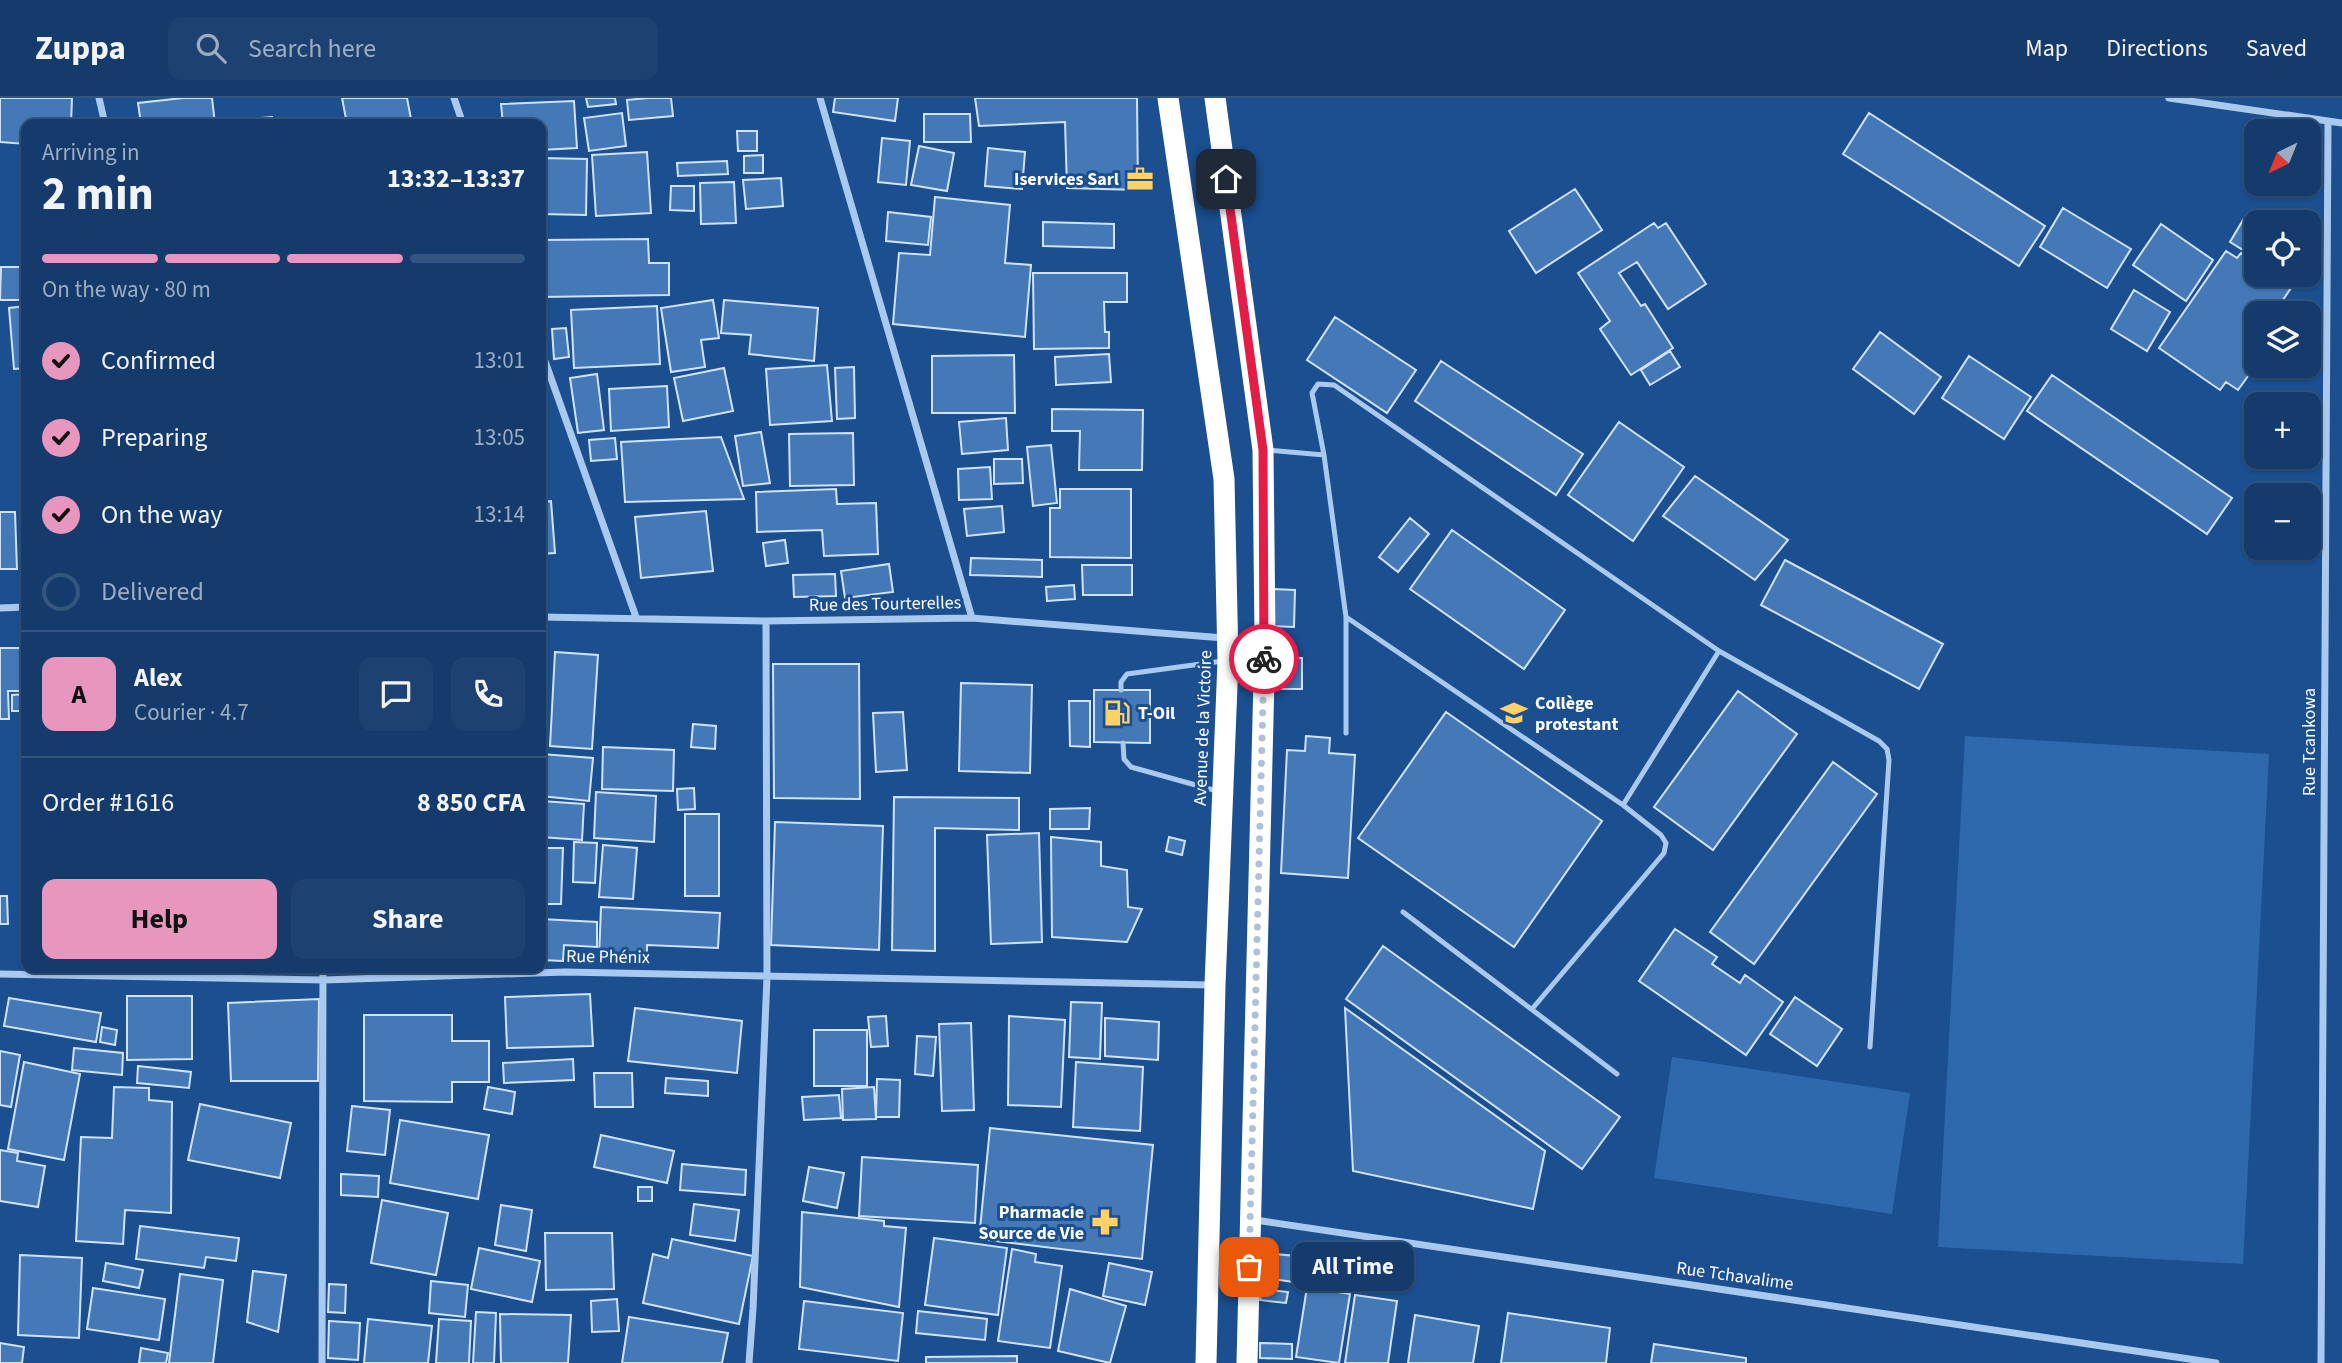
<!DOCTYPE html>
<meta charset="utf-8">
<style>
:root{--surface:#143b6b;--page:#1d4271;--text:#f1f3f6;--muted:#9dadc1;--line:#33557e;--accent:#e797bd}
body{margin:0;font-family:"Source Sans 3",sans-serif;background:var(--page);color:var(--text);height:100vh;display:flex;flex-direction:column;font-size:26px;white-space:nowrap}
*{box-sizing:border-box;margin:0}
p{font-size:23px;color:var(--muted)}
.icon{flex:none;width:38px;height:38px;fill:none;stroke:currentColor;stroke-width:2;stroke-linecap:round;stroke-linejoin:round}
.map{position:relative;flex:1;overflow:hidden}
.details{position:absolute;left:21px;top:21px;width:525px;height:854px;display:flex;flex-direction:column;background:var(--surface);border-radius:14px;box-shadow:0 2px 5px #0004,0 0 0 2px var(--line)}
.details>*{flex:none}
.needle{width:46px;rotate:223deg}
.fabs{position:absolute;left:2244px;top:21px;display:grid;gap:14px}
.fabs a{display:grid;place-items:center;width:77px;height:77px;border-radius:14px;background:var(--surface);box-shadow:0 2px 5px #0004,0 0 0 2px var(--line);font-size:35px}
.pin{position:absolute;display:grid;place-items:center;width:60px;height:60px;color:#fff;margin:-30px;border-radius:14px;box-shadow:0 4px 10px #0006}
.courier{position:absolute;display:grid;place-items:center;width:70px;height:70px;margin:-35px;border:5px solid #e11d48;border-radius:50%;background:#fff;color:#222;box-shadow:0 2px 9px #0007}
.bubble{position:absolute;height:49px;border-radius:14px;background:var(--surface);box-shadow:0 2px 5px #0004,0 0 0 2px var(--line);font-size:23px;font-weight:700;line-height:49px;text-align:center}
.summary em{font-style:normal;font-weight:700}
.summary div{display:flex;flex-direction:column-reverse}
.summary{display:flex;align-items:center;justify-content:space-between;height:119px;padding:0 21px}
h1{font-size:46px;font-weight:700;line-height:52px}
.bar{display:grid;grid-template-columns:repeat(4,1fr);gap:10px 7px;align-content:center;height:84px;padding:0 21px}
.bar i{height:9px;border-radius:5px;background:var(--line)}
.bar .active{background:var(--accent)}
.bar p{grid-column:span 4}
.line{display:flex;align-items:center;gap:18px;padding:0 21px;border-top:2px solid var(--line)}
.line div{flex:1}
.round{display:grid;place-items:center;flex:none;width:74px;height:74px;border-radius:14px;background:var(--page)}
ol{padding:0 21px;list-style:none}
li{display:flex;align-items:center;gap:21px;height:77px}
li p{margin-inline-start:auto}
li .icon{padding:7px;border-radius:50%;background:var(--accent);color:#111;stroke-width:4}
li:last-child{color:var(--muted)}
li i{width:38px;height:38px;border:4px solid var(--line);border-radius:50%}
.action{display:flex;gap:14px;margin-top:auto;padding:14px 21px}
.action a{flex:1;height:80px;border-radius:14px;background:var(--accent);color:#111;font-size:28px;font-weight:700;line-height:80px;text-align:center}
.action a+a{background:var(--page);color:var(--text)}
header{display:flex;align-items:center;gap:42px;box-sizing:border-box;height:98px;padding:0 35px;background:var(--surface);border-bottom:2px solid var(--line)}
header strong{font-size:33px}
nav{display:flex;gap:38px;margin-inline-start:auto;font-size:24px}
.search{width:490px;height:63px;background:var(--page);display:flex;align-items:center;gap:18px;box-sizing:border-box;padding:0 24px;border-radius:14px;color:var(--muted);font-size:26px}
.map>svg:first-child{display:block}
.green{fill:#2e69ad}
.building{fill:#4478b7;stroke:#cfe3fa;stroke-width:2}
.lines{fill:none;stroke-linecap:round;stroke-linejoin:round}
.lane{stroke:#a9c9ee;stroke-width:5}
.street{stroke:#a9c9ee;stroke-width:7}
.highway{stroke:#fff;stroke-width:21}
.done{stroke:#afc1d8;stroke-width:7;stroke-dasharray:0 12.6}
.route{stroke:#e11d48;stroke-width:9}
.labels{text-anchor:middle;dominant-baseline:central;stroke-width:6;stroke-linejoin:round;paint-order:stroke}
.poi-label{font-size:18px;font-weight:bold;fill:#fff;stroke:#1b4f8f;text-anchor:end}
.street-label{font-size:18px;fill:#fff;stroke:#1b4f8f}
</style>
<header>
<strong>Zuppa</strong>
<div class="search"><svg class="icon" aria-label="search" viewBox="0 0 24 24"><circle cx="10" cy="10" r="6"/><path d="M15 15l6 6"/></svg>Search here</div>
<nav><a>Map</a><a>Directions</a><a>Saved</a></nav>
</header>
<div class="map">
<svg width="2342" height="1265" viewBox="0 0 2342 1265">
<rect width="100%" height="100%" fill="#1b4f8f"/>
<path class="green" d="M1965,638L2269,656L2243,1166L1938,1149Z
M1672,959L1910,995L1892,1116L1654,1080Z"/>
<path class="building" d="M0,0H72L71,26H26V46L0,44Z
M183,0H212L215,26H141L138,5Z
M342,0H407L412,26H347Z
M586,0H615L616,6L588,9Z
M648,0H671L673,18L629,22L627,2Z
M835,0H898L895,23L833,14Z
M975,0H1137L1138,92L1067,90L1065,24L979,28Z
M574,3L577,50L541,52V26H503L501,6Z
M622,15L626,48L589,53L584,20Z
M1869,15L2045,128L2019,168L1843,56Z
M924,16H970L971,44H924Z
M272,19L273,26H223V23Z
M737,33H757V53H738Z
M882,40L910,43L906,87L878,84Z
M919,48L954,55L947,93L911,87Z
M988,50L1025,54L1022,91L985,88Z
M647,54L651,115L596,118L592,57Z
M763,57V75H744V58Z
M541,60L587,61L586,117L541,116Z
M727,63L728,76L678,78L677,65Z
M781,80L783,108L746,111L743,82Z
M734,84L736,125L701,126L700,85Z
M671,88H694V113L670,112Z
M1575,91L1602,132L1536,175L1509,133Z
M935,99L1010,107L1005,165L1031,167L1025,239L893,226L899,155L930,157Z
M2063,110L2131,151L2107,190L2040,149Z
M888,114L931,119L928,147L886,143Z
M2243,122L2256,130L2243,152L2230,144Z
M1043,124L1114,126V150L1043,148Z
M1654,125L1658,130L1666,125L1706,186L1668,211L1637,164L1619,175L1641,208L1645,206L1673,250L1631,277L1600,231L1610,223L1578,175Z
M2161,126L2213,162L2186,203L2133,167Z
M648,141L649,165H669V197L541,199V142Z
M2226,153L2237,160L2241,155L2256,165V177H2273L2291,190L2274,215H2256V267L2238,292L2226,284L2220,292L2159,250Z
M1,169H26V202H0Z
M1033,175H1127V204H1104L1105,234H1109V250L1034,251Z
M2134,192L2170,214L2147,253L2111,231Z
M713,202L719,240L701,242L705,269L671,274L661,210Z
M724,202L818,210L814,263L749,256L751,237L721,235Z
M26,208V270L14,271L9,210Z
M657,208L660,266L574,270L571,212Z
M1335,219L1416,272L1387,315L1307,262Z
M566,230L569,259L554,261L552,231Z
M1880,234L1941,279L1914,316L1853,271Z
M1670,253L1680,269L1650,287L1641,272Z
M1109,256L1111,284L1056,287L1055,259Z
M1014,257L1015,315H932V258Z
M1969,258L2031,299L2004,341L1942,300Z
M1441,263L1583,356L1556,397L1415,303Z
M827,267L832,323L770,327L766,271Z
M854,269L855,320L837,321L835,270Z
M724,270L733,313L683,323L674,280Z
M597,276L604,332L578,335L570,280Z
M2052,277L2232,400L2207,436L2027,313Z
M667,288L669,329L611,333L609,291Z
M1052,311L1143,312L1142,372H1079L1080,333H1052Z
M1006,320L1008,352L962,356L959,324Z
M1619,324L1684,369L1633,443L1568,397Z
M761,334L770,385L743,388L735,338Z
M853,335L854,387L790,388L789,336Z
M721,339L744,401L625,404L621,344Z
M615,340L617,361L591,363L589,342Z
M1051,347L1057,405L1033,408L1027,349Z
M994,361H1022L1023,385L994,386Z
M990,369L992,401L959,402L958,371Z
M1695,378L1788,442L1755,482L1663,418Z
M836,391L837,406L876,405L878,456L824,458L822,432L757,434L756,394Z
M1060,391H1131V460L1050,459V410H1060Z
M551,403L555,455L541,456V404Z
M1002,408L1004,434L967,438L964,411Z
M706,413L713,473L641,480L635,419Z
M0,414H15L17,471H0Z
M26,416V467H25L23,417Z
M1410,420L1429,436L1398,474L1379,459Z
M1452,432L1565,512L1524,571L1410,491Z
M785,442L788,465L766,468L763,445Z
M971,460L1042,462V479L970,477Z
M1785,462L1943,546L1919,591L1761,507Z
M889,466L893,494L845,500L841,473Z
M1082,467H1132V497H1083Z
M835,476L836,498L794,499L793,477Z
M1074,487L1075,501L1047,503L1046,489Z
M1273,491L1295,492L1294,529L1271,528Z
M0,550H25L26,593H8L9,621H0Z
M555,554L598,557L592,651L550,648Z
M1270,559L1302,560V591H1271Z
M541,561H545L542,632L541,631Z
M773,566H859L860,701L774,700Z
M961,585L1032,587L1030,675L959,673Z
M1094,592H1150V645L1094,644Z
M1738,593L1797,636L1713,752L1654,709Z
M26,596V613H12V597Z
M1069,603H1090V649L1070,648Z
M903,614L907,672L876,674L873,615Z
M1446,614L1602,723L1514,849L1358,740Z
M693,626L716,628L715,651L691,649Z
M1306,638L1330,640L1329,655L1355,657L1348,780L1281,775L1287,652L1305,653Z
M603,649L674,652L673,693L602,691Z
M541,656L593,660L589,703L541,698Z
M1833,664L1877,696L1754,866L1710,834Z
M694,690L695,711L678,712L677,691Z
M596,694L656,698L654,744L594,740Z
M894,699L1019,700V732L935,730V853L892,852Z
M541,703L584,706L582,742L541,739Z
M1090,710L1089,731H1050V711Z
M685,716H719V798H685Z
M775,724L883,728L879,852L771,847Z
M1039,735L1042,844L991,846L987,737Z
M1051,739L1101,744V768L1127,772L1128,809L1142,811L1127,844L1052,839Z
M1169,739L1185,743L1182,757L1166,753Z
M574,744L597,745L595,785L573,784Z
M603,747L637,750L633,801L599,799Z
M541,750H563L561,806H543L542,819Z
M0,798H7L8,826H0Z
M601,809L720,815L718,850L647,847V862L599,860Z
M541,821L597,824V849L564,847L563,863L541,862Z
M1675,831L1717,859L1712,866L1740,885L1745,877L1783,904L1746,957L1639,883Z
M1383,848L1620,1019L1582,1071L1346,901Z
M590,896L593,948L507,950L505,899Z
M127,898H192V961L127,962Z
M1795,899L1842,931L1817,968L1770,936Z
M9,900L101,915L96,944L4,928Z
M319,901L318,983H231L228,905Z
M1071,904L1102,905L1100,961L1069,959Z
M635,910L742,923L737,975L628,963Z
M1345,910L1545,1053L1533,1111L1353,1073Z
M364,917H452V943H489V984H452V1004L364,1003Z
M886,918L888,948L871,949L868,919Z
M1009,918L1065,922L1061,1009L1008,1007Z
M1105,920L1159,924L1158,962L1105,958Z
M971,925L974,1012L942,1013L939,926Z
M102,929L117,932L115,947L100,944Z
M814,932H867V988H814Z
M917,938L936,939L933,978L915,976Z
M74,950L123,955L122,977L72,972Z
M0,953L20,957L11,1009L0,1007Z
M573,961L574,982L504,985L503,965Z
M24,964L80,976L64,1062L8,1051Z
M1076,964L1143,969L1140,1033L1073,1029Z
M138,968L191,974L189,990L137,985Z
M594,975H632L633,1009H595Z
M666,980L708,983V998L665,995Z
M877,981L900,982L899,1019H876Z
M114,989L149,990V1002L172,1004L171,1115L125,1112L123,1146L76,1143L81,1039L112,1040Z
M488,989L515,994L512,1016L484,1011Z
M874,989L876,1021L843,1022L842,991Z
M839,997L841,1020L804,1022L802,999Z
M200,1006L291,1025L280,1080L188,1062Z
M352,1008L390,1012L385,1057L347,1053Z
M400,1022L489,1037L478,1101L390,1085Z
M990,1030L1153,1047L1142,1161L979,1141Z
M601,1037L674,1053L667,1085L594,1069Z
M0,1052L18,1055L17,1063L45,1068L38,1109L0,1103Z
M862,1059L978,1067L975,1125L859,1118Z
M682,1066L746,1072L745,1097L680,1092Z
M809,1069L844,1075L837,1110L803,1103Z
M341,1076L379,1078L378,1099L341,1097Z
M638,1089H652V1103H638Z
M382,1102L448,1115L436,1177L371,1165Z
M694,1106L739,1112L735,1143L690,1137Z
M501,1107L532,1112L526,1153L495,1147Z
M802,1114L884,1123V1128L906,1130L899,1209L800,1189Z
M140,1128L239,1140L236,1163L206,1159L204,1170L136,1161Z
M545,1135H612L614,1191L546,1192Z
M934,1140L1007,1150L998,1217L925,1207Z
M672,1141L753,1158L739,1226L643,1205L653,1156L668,1160Z
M479,1150L540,1163L532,1204L471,1191Z
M1012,1151L1036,1156L1035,1164L1062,1168L1050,1250L998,1243Z
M1274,1156L1297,1158L1294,1184L1272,1181Z
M20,1157L82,1160L79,1240L18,1237Z
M106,1165L143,1172L139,1190L103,1183Z
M1109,1165L1152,1174L1145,1207L1103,1198Z
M253,1173L286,1177L278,1234L247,1224Z
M180,1176L223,1182L213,1265H169Z
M431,1183L468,1187L465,1219L429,1215Z
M329,1186L346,1187L345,1215L328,1214Z
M1307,1189L1350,1196L1339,1265L1296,1259Z
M93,1190L165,1201L159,1242L87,1231Z
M1070,1191L1126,1208L1110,1265L1058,1253Z
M1262,1191L1288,1194L1286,1205L1260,1202Z
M1355,1197L1397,1203L1388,1265H1345Z
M617,1201L619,1233L592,1234L591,1203Z
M804,1203L903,1215L898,1263L799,1251Z
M918,1213L987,1221L985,1242L916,1235Z
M476,1214L496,1215L494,1265H473Z
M1508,1215L1610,1230L1606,1265H1501Z
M500,1216L571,1217L568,1265H501Z
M1415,1217L1479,1228L1473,1265H1408Z
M629,1219L728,1235L722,1265H622Z
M368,1221L432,1228L428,1265H364Z
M439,1221L471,1223L469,1265H436Z
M329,1223L360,1225L358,1262L328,1260Z
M0,1245L24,1249L22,1265H0Z
M1260,1245L1292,1246V1261L1260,1260Z
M1654,1246L1746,1260V1265H1651Z
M141,1250L168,1255L166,1265H139Z
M1017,1258V1265H926V1259Z"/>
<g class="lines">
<path class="lane" d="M1266,352L1324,357
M1346,519L1623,707L1661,737L1666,745L1664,755L1532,911
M1121,592V584L1127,576L1223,563
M1346,635V519L1324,357L1312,295L1318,286L1334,287L1719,553L1879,643L1887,651L1889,662L1870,949
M1123,645L1124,661L1131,669L1217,693
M1623,707L1719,553
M1403,814L1617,976"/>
<path class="street" d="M99,0L105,26
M454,0L463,26
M820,0L972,520
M2169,0L2342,25
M541,252L636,519
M0,510L26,509
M541,519L766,523L972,520L1224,540
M0,876L324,882L565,874L1211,887
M1255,1122L2216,1265
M322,1265L323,870
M749,1265L753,1211L767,879L766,523
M2321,1265L2328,24"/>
<path class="highway" d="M1168,0L1224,381L1228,563L1215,887L1206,1265
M1215,0L1263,352L1265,540L1247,1265"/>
</g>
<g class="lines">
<path class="done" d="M1249,1169L1264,561"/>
<path class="route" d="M1226,81L1263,352L1264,561"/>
</g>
<defs>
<g id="office-bare" transform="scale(2.1)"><path d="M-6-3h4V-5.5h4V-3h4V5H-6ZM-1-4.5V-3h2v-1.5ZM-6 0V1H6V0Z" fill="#ffd166" stroke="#1b4f8f" stroke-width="2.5" paint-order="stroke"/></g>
<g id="fuel-bare" transform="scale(2.1)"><path d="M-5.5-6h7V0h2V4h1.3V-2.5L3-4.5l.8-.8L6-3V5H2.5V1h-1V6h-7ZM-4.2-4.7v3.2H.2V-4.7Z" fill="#ffd166" stroke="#1b4f8f" stroke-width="2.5" paint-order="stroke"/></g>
<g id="school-bare" transform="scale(2.1)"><path d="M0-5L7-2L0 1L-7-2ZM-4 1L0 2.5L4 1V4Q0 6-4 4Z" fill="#ffd166" stroke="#1b4f8f" stroke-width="2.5" paint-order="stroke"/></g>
<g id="pharmacy-bare" transform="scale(2.1)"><path d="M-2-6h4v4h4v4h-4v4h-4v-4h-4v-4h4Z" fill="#ffd166" stroke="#1b4f8f" stroke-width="2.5" paint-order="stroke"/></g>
</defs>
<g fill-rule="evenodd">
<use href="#office-bare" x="1140" y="81"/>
<use href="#fuel-bare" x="1117" y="615"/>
<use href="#school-bare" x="1514" y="615"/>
<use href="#pharmacy-bare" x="1105" y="1124"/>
</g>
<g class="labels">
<g class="poi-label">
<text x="1119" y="81">Iservices Sarl</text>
<text x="1535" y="605" text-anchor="start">Collège<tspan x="1535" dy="21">protestant</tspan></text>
<text x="1138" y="615" text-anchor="start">T-Oil</text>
<text x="1084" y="1114">Pharmacie<tspan x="1084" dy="21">Source de Vie</tspan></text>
</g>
<g class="street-label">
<text transform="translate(885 506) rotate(-1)">Rue des Tourterelles</text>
<text transform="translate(1203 630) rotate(-88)">Avenue de la Victoire</text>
<text transform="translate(2309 644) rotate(-90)">Rue Tcankowa</text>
<text transform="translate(608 859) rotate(1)">Rue Phénix</text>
<text transform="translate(1735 1178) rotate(8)">Rue Tchavalime</text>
</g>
</g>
</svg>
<div class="fabs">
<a><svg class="needle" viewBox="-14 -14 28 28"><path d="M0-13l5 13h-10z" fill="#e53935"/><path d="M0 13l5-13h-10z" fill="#9dadc1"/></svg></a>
<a><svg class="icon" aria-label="locate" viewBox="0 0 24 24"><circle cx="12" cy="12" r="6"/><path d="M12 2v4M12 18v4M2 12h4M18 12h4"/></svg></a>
<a><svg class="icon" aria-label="layers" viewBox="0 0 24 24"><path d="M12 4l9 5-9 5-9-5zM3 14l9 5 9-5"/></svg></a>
<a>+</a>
<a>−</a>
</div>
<div class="pin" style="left:1249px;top:1169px;background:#ea580c"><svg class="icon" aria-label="bag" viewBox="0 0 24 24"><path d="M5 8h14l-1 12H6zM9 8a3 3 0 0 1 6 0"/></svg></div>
<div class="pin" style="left:1226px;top:81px;background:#1f2937"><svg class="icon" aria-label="home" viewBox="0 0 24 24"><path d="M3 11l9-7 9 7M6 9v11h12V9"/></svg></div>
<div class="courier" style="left:1264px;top:561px"><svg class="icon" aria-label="bike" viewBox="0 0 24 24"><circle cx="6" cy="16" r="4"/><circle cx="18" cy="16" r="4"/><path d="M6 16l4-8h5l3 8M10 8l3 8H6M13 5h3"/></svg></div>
<div class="bubble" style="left:1292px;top:1144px;width:122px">All Time</div>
<section class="details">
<div class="summary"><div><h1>2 min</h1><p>Arriving in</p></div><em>13:32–13:37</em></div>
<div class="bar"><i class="active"></i><i class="active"></i><i class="active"></i><i></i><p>On the way · 80 m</p></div>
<ol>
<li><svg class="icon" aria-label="check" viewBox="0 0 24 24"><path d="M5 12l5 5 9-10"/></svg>Confirmed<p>13:01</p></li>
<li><svg class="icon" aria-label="check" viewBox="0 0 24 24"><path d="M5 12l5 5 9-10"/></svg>Preparing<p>13:05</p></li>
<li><svg class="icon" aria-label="check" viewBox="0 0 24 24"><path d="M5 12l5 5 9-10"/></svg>On the way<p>13:14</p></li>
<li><i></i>Delivered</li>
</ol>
<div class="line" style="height:126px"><b class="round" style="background:var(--accent);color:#111">A</b><div><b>Alex</b><p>Courier · 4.7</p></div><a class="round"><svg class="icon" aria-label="chat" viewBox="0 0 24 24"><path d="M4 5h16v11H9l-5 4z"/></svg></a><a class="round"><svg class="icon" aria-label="phone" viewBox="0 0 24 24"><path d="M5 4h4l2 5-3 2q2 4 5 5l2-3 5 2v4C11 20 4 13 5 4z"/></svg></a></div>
<div class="line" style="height:91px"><div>Order #1616</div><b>8 850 CFA</b></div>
<div class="action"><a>Help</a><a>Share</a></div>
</section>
</div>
